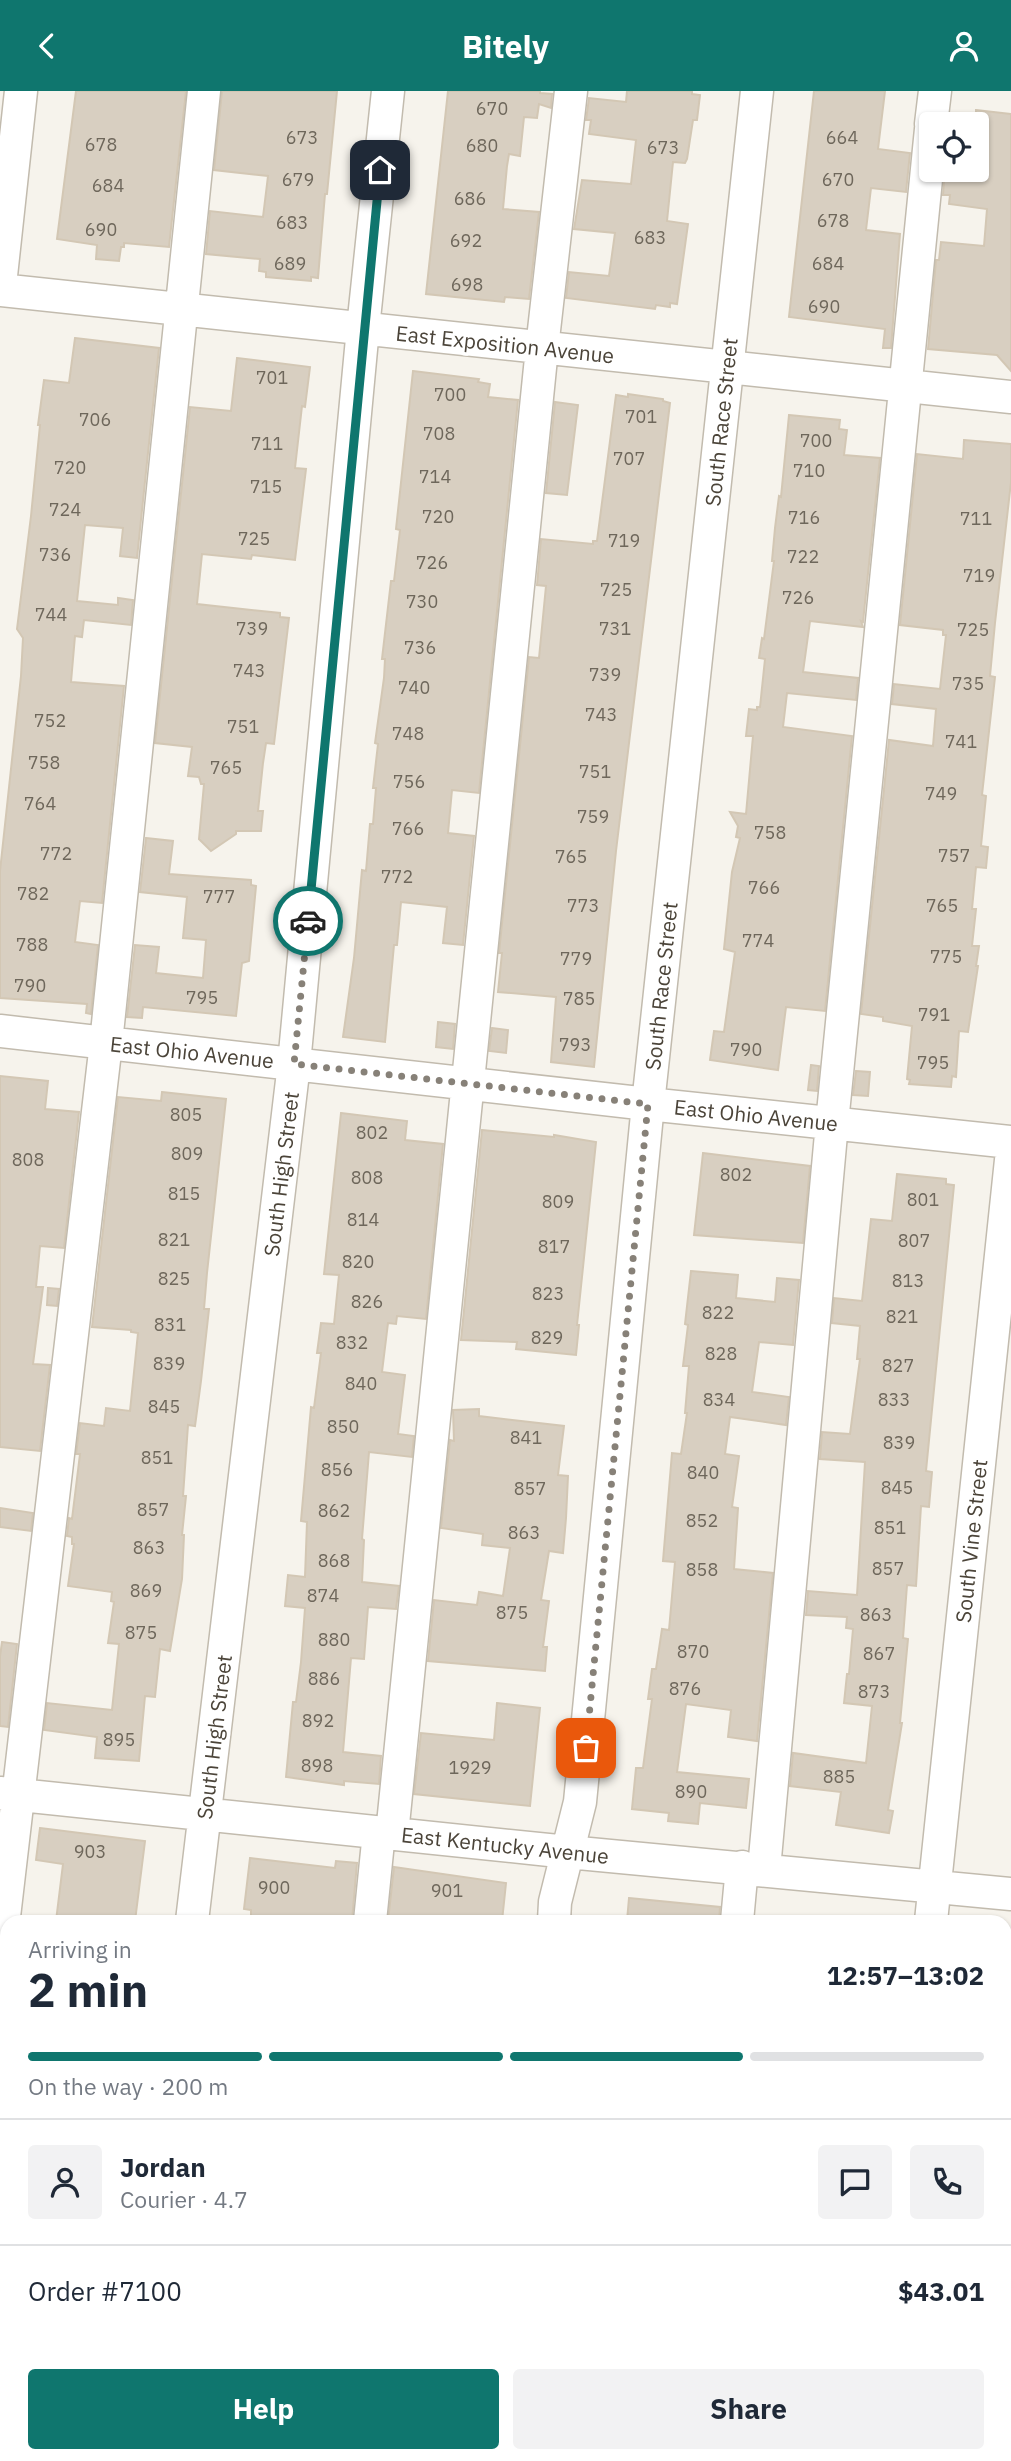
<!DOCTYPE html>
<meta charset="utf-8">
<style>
:root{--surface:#fff;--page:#f2f2f3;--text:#1f2937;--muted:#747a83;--line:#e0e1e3;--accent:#0f766e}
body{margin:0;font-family:"IBM Plex Sans",sans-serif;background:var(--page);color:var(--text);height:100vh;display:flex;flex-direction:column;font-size:26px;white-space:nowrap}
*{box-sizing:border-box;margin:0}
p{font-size:23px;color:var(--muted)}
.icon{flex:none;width:38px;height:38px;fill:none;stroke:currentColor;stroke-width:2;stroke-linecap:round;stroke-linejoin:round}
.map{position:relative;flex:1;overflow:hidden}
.drawer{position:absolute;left:0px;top:1824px;width:1012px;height:548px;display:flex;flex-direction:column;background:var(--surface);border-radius:21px 21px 0 0;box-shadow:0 2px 5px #0004}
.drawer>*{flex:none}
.controls{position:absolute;left:919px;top:21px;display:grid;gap:14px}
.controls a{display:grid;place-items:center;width:70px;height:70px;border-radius:7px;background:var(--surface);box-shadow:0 2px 5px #0004;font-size:35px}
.pin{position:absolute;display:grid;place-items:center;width:60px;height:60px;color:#fff;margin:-30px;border-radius:14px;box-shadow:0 4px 10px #0006}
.courier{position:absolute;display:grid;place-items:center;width:70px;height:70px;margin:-35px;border:5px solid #0f766e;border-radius:50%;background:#fff;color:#222;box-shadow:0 2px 9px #0007}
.headline em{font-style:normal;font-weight:700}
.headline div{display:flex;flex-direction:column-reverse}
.headline{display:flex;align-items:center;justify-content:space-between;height:119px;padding:0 28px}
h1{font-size:46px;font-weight:700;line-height:52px}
.bar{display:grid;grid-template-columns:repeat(4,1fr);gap:10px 7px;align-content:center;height:84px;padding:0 28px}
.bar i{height:9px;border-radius:5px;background:var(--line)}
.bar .current{background:var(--accent)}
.bar p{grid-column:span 4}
.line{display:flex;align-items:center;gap:18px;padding:0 28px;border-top:2px solid var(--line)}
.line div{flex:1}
.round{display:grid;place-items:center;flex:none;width:74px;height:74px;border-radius:7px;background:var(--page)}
.primary-button{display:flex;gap:14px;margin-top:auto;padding:14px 28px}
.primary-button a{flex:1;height:80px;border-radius:7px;background:var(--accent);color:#fff;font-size:28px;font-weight:700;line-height:80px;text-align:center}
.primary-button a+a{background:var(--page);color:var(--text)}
header{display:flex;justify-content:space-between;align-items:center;height:91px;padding:0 28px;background:var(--accent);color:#fff;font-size:32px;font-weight:700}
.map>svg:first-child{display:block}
.building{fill:#d8cfc1;stroke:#d3c7b4;stroke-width:2}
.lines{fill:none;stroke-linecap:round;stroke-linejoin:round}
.minor-casing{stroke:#c2bbae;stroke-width:35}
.minor{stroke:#fff;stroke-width:32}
.done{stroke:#878178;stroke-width:7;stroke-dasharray:0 12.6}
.route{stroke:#0f766e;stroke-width:9}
.labels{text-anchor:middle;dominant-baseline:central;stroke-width:7;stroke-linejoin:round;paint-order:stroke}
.number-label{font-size:18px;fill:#6e675b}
.street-label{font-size:21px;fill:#4b4439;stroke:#fff}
</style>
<header><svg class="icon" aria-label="back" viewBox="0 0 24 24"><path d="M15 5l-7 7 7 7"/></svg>Bitely<svg class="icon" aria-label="person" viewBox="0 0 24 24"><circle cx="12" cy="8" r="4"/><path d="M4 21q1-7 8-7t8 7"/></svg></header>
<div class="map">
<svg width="1011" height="2370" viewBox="0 0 1011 2370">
<rect width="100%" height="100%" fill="#f6f3ec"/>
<path class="building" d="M76,0H186L169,156L124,152V156H121L119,170L96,168L97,154L57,148Z
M222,0H337L327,103H325L318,187L311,186V190L266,186V181L259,180L260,168L206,163L210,120L263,126L268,85L214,79Z
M448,0H540V2L552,3L551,17L539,13L537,27L524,26L520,65L509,63L507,75L503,118L539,121L529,208L505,206L504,211L426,203Z
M627,0H692V3L700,4L697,29H693L687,68L685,72L673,71L667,130L688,133L677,213L670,212V216L656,214L655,218L566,207L569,181L609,185L615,142L574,138L582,89L631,93L636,49L589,43L591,29H586L589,7L626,11Z
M814,0H885L878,58L910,62L906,101L871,97L866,139L900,143L891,257H883L885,238L789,226Z
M976,19L1011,23V280L997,264L928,258L936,169H939L941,151L984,155L987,118L949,113L950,104H943L945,79H976Z
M75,247L159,257L137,467L120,465L123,437L85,434L77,510L118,514V507L133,509L131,534L84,529L82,546L75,545L71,591L124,595L102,812L80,810L75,851L98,854L91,923L86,922L87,913L0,907V780L21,585L23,547L17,538L31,425L40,334H38L44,289L69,292Z
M237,267L310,276L305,316L302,315L295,377L306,378L295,469L252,464L251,468L202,463L197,513L280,522V526L289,527L274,653L266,652L263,672L258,720H263L261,740H236V743L211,760L199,748L204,693H201L199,686L188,685L192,656L155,652L190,316L231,320Z
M413,280L479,288L478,291L490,293L488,306L518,309L479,702L452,699L448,742L474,745L463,854L443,852L447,816L401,811L397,854H394L385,951L343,946L354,867L362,779L366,780L370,733H373L376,697H373L378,653L375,652L384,587L385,568H382L391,490H394L400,439L396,438Z
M628,303L663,308V310L670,312L616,760L594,976L551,971L556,906L498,901L502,862H499L529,566L539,567L546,495L537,494L541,448L593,453V450H597L616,304L628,306Z
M555,311L578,314L567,404L546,402Z
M789,324L840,329L839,338L847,339L844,364L880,367L863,531L861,530L863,536L810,530L803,581L858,587L856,609L787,602L783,636L852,645L825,920L786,916L778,979L710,969L714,940L724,941L735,861L724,858L732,781L740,747L736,746L738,735L730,721L746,723L753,645H746L749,618L757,619V616H760L765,568L759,567L762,547L764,548L774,470H772L775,437L779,405L781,406Z
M964,349L1011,353V391L995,532L990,585L995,586L982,704L986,705L981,755L988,756L986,777L976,776L972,818H976L972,855H979L976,875H978L968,941L959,940L956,986L952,985L951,996L909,993L910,989L907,988L912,935L883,930V926L861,923L889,649L933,655L936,618L892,613L894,593L940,598L946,544H943V539L900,534L917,363L963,368Z
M146,747L173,750L169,783L251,789V794L256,795L249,870L242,872L236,925L143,916L142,927L127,926L135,854L159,856L156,882L203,887L206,849L183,847L187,806L140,801Z
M438,931L455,933L453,958L436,956Z
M492,937L508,939L506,962L489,960Z
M811,974L819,975L817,1000L808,999Z
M856,980L870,981L868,1005L853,1004Z
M0,985L48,990L45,1018L79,1021L64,1157L40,1155L36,1196H43L33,1273L50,1274L40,1360L0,1356Z
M162,1001L226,1008L207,1182L204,1218H209L201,1290L195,1335L188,1334L183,1405H186L182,1444H184L182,1488L170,1560L160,1558L155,1606L145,1605L139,1670L95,1667L97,1646L44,1639L47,1612L112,1619L119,1553L108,1552L114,1511L111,1510L112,1501L68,1495L74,1453H72V1446L67,1445L69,1427L72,1428L80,1363H76L80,1332L104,1335L106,1317L130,1320L138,1242L131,1241V1239L92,1236L118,1006L161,1010Z
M341,1022L407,1030L405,1049L443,1053L426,1228L397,1225L396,1233L388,1232L382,1281L405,1284L398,1343L414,1345L412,1366L369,1361L362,1448L364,1449L362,1491L399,1495L396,1518L368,1516L364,1568L351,1567L343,1661L381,1665L379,1693L344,1690V1694L286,1686L293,1611H296L301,1571L305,1517L285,1515L288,1484L305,1486L307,1431L301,1430L311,1316L314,1317L321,1262H317L321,1232L334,1233L339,1184L324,1183Z
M482,1039L554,1046V1044L596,1051L577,1234H579L576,1264L516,1258L517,1251L461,1249Z
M703,1062L810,1075L803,1152L694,1144Z
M897,1083L946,1088V1093L954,1094L926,1380L932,1381L929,1416L921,1415L916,1495L907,1494L903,1547L908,1548L900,1632H902L888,1719L893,1720L889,1742L836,1734L841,1701L790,1695L793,1662L866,1672L872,1615L844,1612L847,1583H849L853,1538L846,1537L847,1526L806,1524L808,1500L857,1504L865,1371L820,1368L822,1341L850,1343L860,1268H857L860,1235L832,1232L834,1207L862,1210L871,1128L892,1130Z
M691,1180L738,1184L736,1207L775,1211L777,1187L799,1189L793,1254L759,1251L752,1301L789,1306L786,1334L730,1326L725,1363L739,1365L732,1416L738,1417L734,1478L773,1482L757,1650L728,1646L731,1619L686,1613L677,1681L749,1688L746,1717L700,1712L698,1733L668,1730L669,1722L632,1718L636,1677H643L652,1608H648L652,1578H656L662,1538L669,1539L675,1471L663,1470L672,1362L681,1363L687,1322H685L689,1275H683L688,1234L685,1233Z
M48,1197L59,1198L57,1215L47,1214Z
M479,1318V1325L564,1335L558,1384L568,1385L566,1427L563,1462L549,1460L541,1509L549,1510L543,1556H547L545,1580L428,1570L434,1509L477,1514L479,1501L503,1505L510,1457L482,1454L483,1443L441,1437L450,1349L454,1350L453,1319Z
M0,1417L33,1422L31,1440L0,1436Z
M2,1551L17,1553L8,1636L0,1635V1565Z
M497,1612L540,1617L530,1715L414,1703L421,1642L494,1649Z
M40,1737L145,1750L135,1830H56L63,1773L36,1769Z
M250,1767L335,1777L336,1770L357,1772L352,1830H251V1819L244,1818Z
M394,1776L506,1792L502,1830H388Z
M629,1807L720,1816L719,1830H627Z"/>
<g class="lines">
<g class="minor-casing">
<path id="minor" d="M931,33L935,0
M0,194L21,0
M0,199L1011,306
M0,940L648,1013L1011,1051
M0,1702L568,1761L1011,1803
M392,1743L542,257L571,0
M764,1778L832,1032L931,38
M192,1830L294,973L363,237L388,0
M370,1830L379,1741
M554,1830L555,1811L580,1711L648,1013L757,0
M737,1830L742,1776
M931,1830L1011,1069
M0,1860L106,952L204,0
M127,2370V2364
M316,2370L317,2364
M501,2370V2364
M684,2370L685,2364
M874,2370L875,2364"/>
</g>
<use href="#minor" class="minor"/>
</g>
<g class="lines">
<path class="done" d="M308,830L294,973L648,1013L586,1657"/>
<path class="route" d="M308,830L380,79"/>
</g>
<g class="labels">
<g class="number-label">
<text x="492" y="17">670</text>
<text x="302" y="46">673</text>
<text x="842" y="46">664</text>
<text x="101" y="53">678</text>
<text x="482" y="54">680</text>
<text x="663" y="56">673</text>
<text x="298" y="88">679</text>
<text x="838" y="88">670</text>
<text x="108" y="94">684</text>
<text x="470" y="107">686</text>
<text x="833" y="129">678</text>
<text x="292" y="131">683</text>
<text x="101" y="138">690</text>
<text x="650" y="146">683</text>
<text x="466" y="149">692</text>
<text x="290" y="172">689</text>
<text x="828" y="172">684</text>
<text x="467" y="193">698</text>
<text x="824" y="215">690</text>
<text x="272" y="286">701</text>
<text x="450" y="303">700</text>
<text x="641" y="325">701</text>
<text x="95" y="328">706</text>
<text x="439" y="342">708</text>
<text x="816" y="349">700</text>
<text x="267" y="352">711</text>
<text x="629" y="367">707</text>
<text x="70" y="376">720</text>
<text x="809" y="379">710</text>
<text x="435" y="385">714</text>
<text x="266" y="395">715</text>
<text x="65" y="418">724</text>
<text x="438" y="425">720</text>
<text x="804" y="426">716</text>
<text x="976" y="427">711</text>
<text x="254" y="447">725</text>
<text x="624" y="449">719</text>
<text x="55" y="463">736</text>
<text x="803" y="465">722</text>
<text x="432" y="471">726</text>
<text x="979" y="484">719</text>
<text x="616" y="498">725</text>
<text x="798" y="506">726</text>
<text x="422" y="510">730</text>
<text x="51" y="523">744</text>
<text x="252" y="537">739</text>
<text x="615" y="537">731</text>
<text x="973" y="538">725</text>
<text x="420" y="556">736</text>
<text x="249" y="579">743</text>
<text x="605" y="583">739</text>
<text x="968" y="592">735</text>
<text x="414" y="596">740</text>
<text x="601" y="623">743</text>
<text x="50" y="629">752</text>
<text x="243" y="635">751</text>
<text x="408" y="642">748</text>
<text x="961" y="650">741</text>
<text x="44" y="671">758</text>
<text x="226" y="676">765</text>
<text x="595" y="680">751</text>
<text x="409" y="690">756</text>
<text x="941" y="702">749</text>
<text x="40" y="712">764</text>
<text x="593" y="725">759</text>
<text x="408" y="737">766</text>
<text x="770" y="741">758</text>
<text x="56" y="762">772</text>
<text x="954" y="764">757</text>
<text x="571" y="765">765</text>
<text x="397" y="785">772</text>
<text x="764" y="796">766</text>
<text x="33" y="802">782</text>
<text x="219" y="805">777</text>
<text x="583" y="814">773</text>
<text x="942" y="814">765</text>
<text x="758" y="849">774</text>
<text x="32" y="853">788</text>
<text x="946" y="865">775</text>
<text x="576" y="867">779</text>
<text x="30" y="894">790</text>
<text x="202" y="906">795</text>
<text x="579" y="907">785</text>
<text x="934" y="923">791</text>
<text x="575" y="953">793</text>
<text x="746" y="958">790</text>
<text x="933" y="971">795</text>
<text x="186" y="1023">805</text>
<text x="372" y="1041">802</text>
<text x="187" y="1062">809</text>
<text x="28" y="1068">808</text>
<text x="736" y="1083">802</text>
<text x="367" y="1086">808</text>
<text x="184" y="1102">815</text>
<text x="923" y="1108">801</text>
<text x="558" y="1110">809</text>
<text x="363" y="1128">814</text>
<text x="174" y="1148">821</text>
<text x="914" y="1149">807</text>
<text x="554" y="1155">817</text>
<text x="358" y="1170">820</text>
<text x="174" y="1187">825</text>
<text x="908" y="1189">813</text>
<text x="548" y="1202">823</text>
<text x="367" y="1210">826</text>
<text x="718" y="1221">822</text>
<text x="902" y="1225">821</text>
<text x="170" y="1233">831</text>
<text x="547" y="1246">829</text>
<text x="352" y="1251">832</text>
<text x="721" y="1262">828</text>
<text x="169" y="1272">839</text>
<text x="898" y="1274">827</text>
<text x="361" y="1292">840</text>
<text x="719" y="1308">834</text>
<text x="894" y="1308">833</text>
<text x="164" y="1315">845</text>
<text x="343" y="1335">850</text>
<text x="526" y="1346">841</text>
<text x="899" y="1351">839</text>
<text x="157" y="1366">851</text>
<text x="337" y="1378">856</text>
<text x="703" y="1381">840</text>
<text x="897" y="1396">845</text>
<text x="530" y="1397">857</text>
<text x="153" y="1418">857</text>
<text x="334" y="1419">862</text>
<text x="702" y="1429">852</text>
<text x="890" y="1436">851</text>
<text x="524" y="1441">863</text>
<text x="149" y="1456">863</text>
<text x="334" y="1469">868</text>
<text x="888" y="1477">857</text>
<text x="702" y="1478">858</text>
<text x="146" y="1499">869</text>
<text x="323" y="1504">874</text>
<text x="512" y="1521">875</text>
<text x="876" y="1523">863</text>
<text x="141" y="1541">875</text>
<text x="334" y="1548">880</text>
<text x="693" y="1560">870</text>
<text x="879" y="1562">867</text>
<text x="324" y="1587">886</text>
<text x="685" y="1597">876</text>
<text x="874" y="1600">873</text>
<text x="318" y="1629">892</text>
<text x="119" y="1648">895</text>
<text x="317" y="1674">898</text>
<text x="470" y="1676">1929</text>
<text x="839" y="1685">885</text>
<text x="691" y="1700">890</text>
<text x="90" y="1760">903</text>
<text x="274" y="1796">900</text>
<text x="447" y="1799">901</text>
</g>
<g class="street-label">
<text transform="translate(505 253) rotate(6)">East Exposition Avenue</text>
<text transform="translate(721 331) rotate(-84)">South Race Street</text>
<text transform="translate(661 895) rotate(-84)">South Race Street</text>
<text transform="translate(192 961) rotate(6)">East Ohio Avenue</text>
<text transform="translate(756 1024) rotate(6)">East Ohio Avenue</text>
<text transform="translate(281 1083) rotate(-83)">South High Street</text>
<text transform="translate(971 1450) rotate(-84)">South Vine Street</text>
<text transform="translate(214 1646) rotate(-83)">South High Street</text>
<text transform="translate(505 1754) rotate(6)">East Kentucky Avenue</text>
</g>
</g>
</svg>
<div class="controls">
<a><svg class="icon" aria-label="locate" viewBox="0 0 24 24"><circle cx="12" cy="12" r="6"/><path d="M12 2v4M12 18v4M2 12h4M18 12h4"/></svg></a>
</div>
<div class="pin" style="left:586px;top:1657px;background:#ea580c"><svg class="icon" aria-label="bag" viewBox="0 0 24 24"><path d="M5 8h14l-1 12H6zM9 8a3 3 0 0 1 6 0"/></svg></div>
<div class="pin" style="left:380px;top:79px;background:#1f2937"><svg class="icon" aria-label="home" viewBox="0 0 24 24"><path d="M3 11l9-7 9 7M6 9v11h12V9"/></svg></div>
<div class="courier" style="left:308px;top:830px"><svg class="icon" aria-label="car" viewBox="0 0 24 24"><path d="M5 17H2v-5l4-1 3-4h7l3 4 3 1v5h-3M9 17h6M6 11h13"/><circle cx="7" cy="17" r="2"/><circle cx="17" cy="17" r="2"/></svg></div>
<section class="drawer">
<div class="headline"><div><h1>2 min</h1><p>Arriving in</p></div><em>12:57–13:02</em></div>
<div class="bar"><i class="current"></i><i class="current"></i><i class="current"></i><i></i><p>On the way · 200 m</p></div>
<div class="line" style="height:126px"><a class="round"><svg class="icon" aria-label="person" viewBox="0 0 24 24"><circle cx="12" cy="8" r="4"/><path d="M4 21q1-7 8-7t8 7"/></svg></a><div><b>Jordan</b><p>Courier · 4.7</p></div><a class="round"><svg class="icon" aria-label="chat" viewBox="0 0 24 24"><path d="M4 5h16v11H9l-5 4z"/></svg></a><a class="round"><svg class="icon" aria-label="phone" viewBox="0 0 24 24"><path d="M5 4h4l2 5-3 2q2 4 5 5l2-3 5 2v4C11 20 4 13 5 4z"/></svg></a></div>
<div class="line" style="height:91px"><div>Order #7100</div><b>$43.01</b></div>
<div class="primary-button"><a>Help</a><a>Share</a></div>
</section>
</div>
